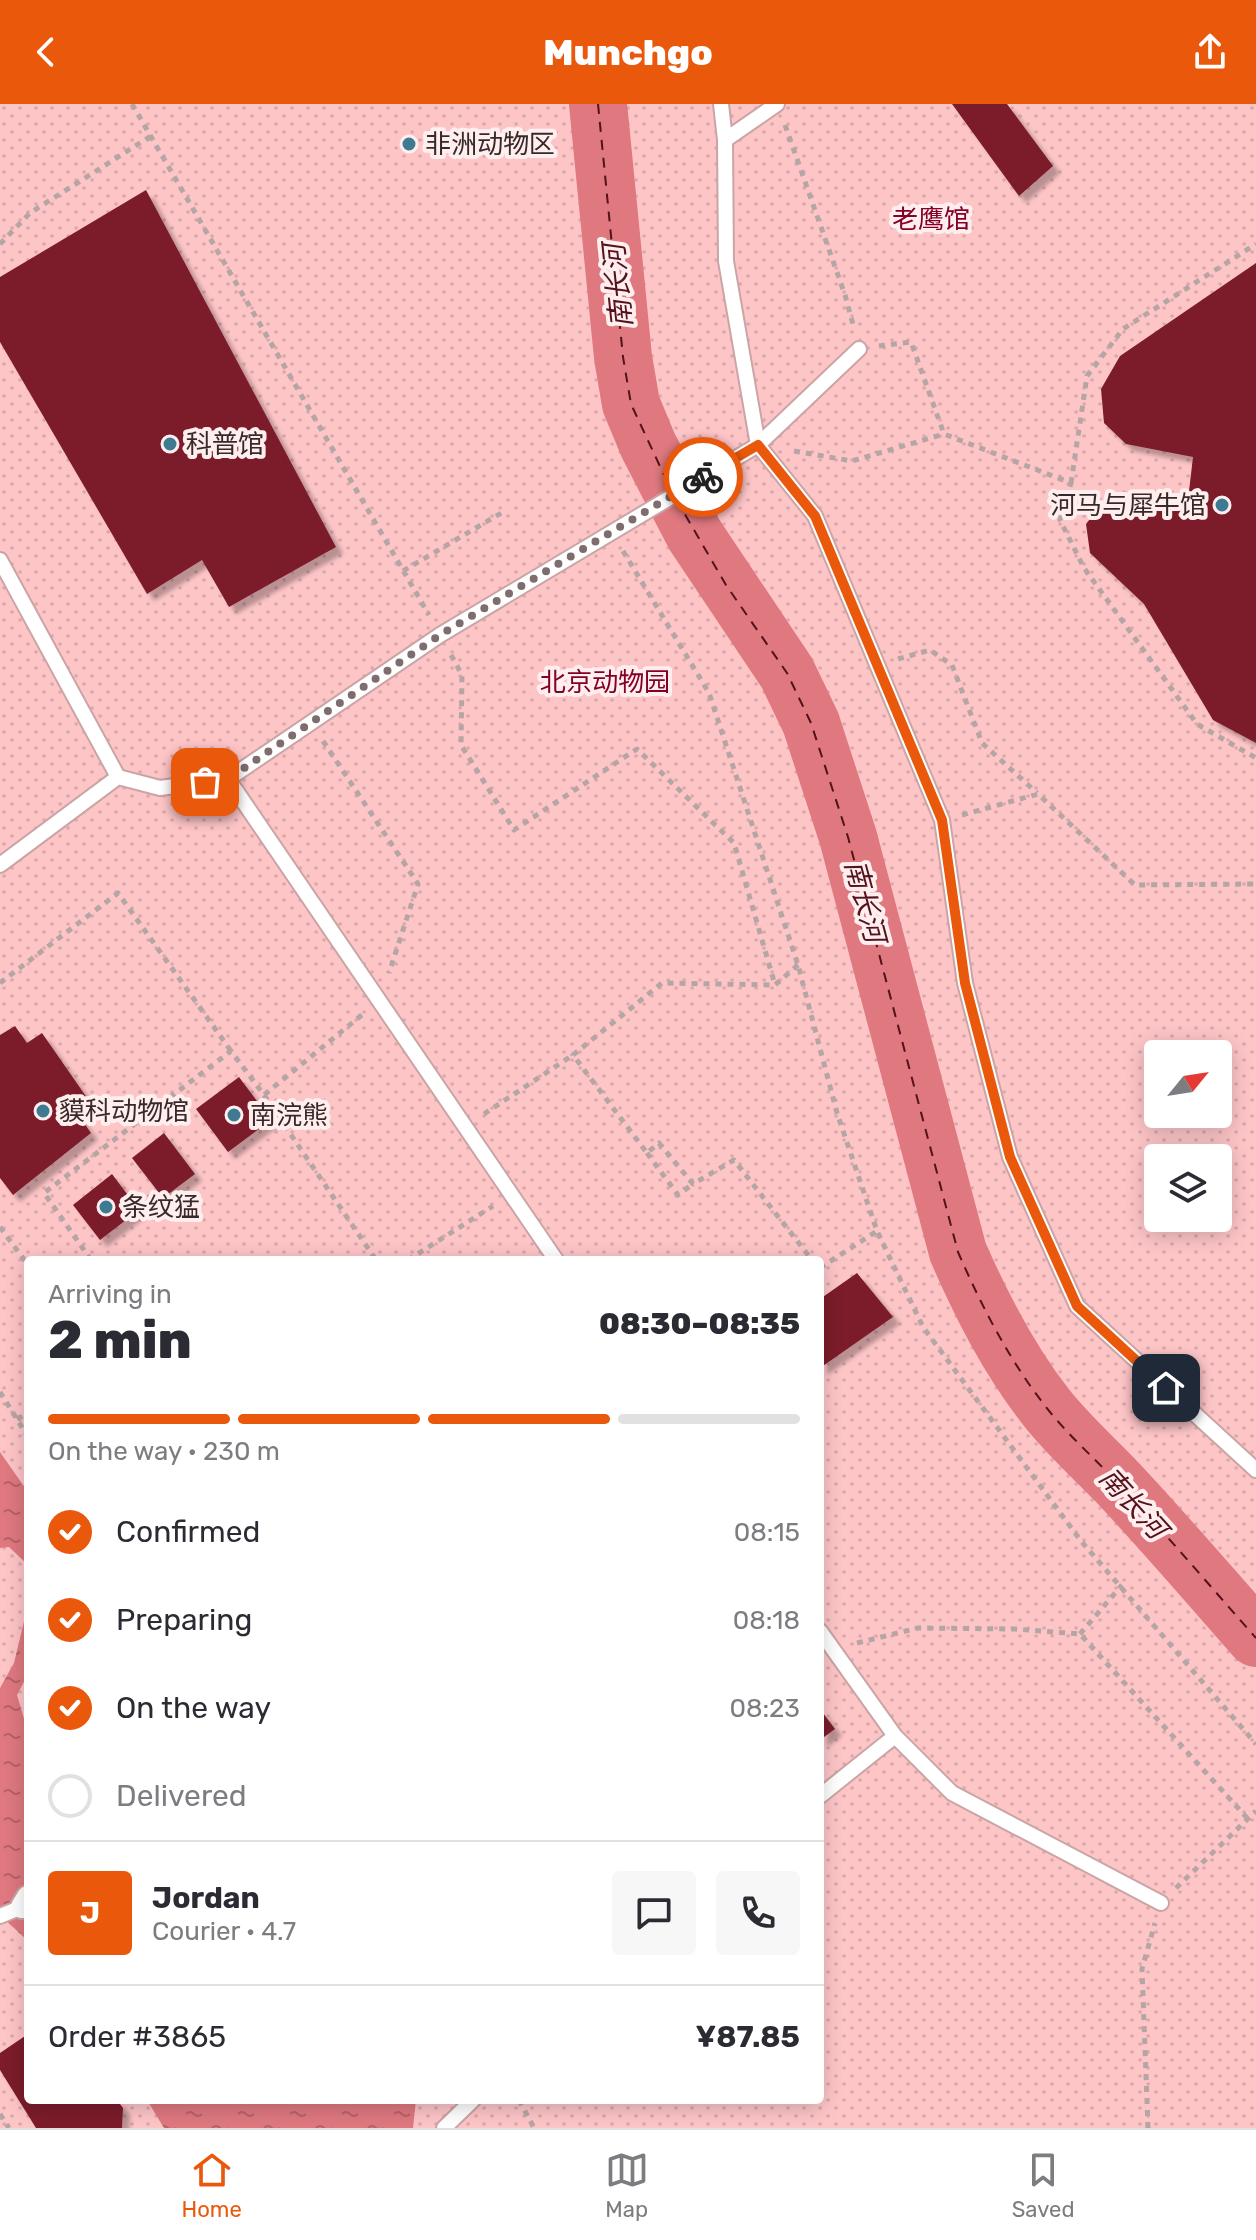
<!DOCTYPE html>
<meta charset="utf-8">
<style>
:root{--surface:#fff;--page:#f7f7f7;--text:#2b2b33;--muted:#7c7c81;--line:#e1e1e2;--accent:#ea580c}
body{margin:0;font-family:Rubik,"Noto Sans SC",sans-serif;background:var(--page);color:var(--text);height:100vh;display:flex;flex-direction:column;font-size:30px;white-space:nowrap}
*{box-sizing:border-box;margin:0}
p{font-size:26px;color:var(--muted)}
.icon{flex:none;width:44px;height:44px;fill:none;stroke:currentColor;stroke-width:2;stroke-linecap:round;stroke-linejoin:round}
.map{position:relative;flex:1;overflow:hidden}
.side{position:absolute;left:24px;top:1152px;width:800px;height:848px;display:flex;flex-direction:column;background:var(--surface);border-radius:8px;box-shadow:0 4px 20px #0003}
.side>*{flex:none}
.needle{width:52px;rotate:60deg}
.buttons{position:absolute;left:1144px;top:936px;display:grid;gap:16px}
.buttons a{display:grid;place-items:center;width:88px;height:88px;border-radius:8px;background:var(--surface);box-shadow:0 4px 20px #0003;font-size:40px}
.pin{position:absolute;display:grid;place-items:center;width:68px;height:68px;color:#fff;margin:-34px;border-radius:16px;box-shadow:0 4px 12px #0006}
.courier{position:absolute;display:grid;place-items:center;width:80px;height:80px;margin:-40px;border:6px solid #ea580c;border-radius:50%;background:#fff;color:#222;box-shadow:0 2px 10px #0007}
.overview em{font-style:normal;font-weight:800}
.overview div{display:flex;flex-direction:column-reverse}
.overview{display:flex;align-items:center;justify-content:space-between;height:136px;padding:0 24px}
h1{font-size:52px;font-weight:800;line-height:60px}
.bar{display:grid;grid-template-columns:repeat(4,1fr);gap:12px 8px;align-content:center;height:96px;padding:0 24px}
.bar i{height:10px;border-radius:6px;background:var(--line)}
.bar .on{background:var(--accent)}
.bar p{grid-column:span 4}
.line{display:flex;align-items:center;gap:20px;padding:0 24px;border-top:2px solid var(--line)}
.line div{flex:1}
.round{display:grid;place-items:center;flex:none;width:84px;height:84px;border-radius:8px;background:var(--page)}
ol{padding:0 24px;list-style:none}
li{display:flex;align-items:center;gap:24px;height:88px}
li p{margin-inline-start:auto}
li .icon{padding:8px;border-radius:50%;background:var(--accent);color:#fff;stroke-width:4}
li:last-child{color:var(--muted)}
li i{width:44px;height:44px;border:4px solid var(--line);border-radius:50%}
header{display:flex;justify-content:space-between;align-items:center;height:104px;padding:0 24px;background:var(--accent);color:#fff;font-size:36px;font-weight:800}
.tabs{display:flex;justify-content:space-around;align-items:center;height:112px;border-top:2px solid var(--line);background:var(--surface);font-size:22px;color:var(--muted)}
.tabs a{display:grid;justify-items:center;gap:4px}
.tabs .on{color:var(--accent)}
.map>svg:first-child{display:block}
.park{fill:url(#park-dots);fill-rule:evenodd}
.water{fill:url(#water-ripples)}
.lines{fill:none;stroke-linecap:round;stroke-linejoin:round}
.river{stroke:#df787f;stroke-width:58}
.ferry{stroke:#53121c;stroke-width:2;stroke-dasharray:10 8;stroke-linecap:butt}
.building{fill:#7b1c2c;filter:url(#shadow)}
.service-casing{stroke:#cba4a5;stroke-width:18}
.pedestrian-casing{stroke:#cba4a5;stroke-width:26}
.path{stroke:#b6a5a5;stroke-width:5;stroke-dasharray:6 6;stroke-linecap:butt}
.service{stroke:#fff;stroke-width:14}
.pedestrian{stroke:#fff;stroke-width:22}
.done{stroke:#7e6d6e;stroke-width:8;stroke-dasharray:0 14.4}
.route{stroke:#ea580c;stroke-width:10}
.poi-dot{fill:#3e7a92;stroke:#fee;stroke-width:3}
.labels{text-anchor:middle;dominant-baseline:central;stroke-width:8;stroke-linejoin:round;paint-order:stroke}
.poi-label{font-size:26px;fill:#382829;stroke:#fee;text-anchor:start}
.park-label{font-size:26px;fill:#850026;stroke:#fee}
.water-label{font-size:28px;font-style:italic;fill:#53121c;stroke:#fee}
</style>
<header><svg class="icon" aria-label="back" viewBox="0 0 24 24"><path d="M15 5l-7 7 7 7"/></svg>Munchgo<svg class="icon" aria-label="share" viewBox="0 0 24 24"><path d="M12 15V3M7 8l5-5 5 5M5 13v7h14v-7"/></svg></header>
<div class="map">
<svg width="1256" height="2024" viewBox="0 0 1256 2024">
<defs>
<pattern id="park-dots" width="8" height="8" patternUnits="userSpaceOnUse" patternTransform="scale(2)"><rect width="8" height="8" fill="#fec5c7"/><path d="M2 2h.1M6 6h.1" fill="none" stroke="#daa9ab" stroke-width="1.8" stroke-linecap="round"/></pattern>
<pattern id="water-ripples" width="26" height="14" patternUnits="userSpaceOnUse" patternTransform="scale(2)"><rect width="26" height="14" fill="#df787f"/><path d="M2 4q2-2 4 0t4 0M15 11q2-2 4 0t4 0" fill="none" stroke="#b66268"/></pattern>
<filter id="shadow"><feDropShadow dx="7" dy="7" stdDeviation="2" flood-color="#0004"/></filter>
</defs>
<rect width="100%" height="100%" fill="#fee"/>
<path class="park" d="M0,0H1256V2024H0ZM1158,950H1218V1010H1158ZM1158,1054H1218V1114H1158ZM28,1156H820V1996H28Z"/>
<path class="water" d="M0,1348L28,1388V1461L9,1443L0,1444Z
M28,1501V1570L17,1591L28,1628V1837L0,1811V1584L14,1559Z
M147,1996H416L413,2024H164Z"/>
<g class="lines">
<path class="river" d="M598,0L623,253L631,300L648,341L694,430L787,569L811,619L848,733L958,1148C982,1203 1009,1256 1046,1303C1067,1330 1093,1353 1117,1378C1165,1429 1210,1482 1256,1534"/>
<path class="ferry" d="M598,0L623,253L631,300L671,386
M676,395L726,481L787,569L811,619L848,733L958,1148C982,1203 1009,1256 1046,1303C1067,1330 1093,1353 1117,1378C1165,1429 1210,1482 1256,1534"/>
</g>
<path class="building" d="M952,0H1007L1053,62L1019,92Z
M146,86L336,443L229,503L202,456L147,490L0,238V173Z
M1256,159V639L1213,616L1144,500L1090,449L1086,420L1104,397L1187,404L1193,353L1126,340L1104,319L1101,285L1120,252Z
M15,922L27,939L42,929L92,1001L79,1012L91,1029L13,1091L0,1074V931Z
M239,973L271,1016L228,1048L196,1005Z
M164,1029L195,1070L163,1094L132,1054Z
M112,1070L139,1106L100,1136L73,1101Z
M857,1169L893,1213L820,1264V1195Z
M820,1605L835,1625L820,1636Z
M28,1930V1996H117L123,2004L122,2024H36L0,1966V1949Z"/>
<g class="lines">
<g class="service-casing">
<path id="service" d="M721,0L725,36
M777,0L725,36L726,157L758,341L815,412L942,716L965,879L1010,1053L1077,1202L1256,1366
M0,456L118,673
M228,675L556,1156
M0,761L118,673L160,684L228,675L440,531L758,341L859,245
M820,1527L895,1632L952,1689L1161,1799
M820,1692L895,1632
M0,1812L22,1803
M444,2024L473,1996"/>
</g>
<g class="pedestrian-casing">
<path id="pedestrian" d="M22,1803L28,1793"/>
</g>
<path class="path" d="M132,0L429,511
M785,21L845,191L854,224
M0,140L30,109L151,32
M879,242L911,238L944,330L1071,379L1060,416L1084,464L1197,620L1256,654
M794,347L852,357L944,330
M1071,379L1087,272L1123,225L1256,140
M623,447L709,589L798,861L837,1009L877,1127L923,1223L1081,1437L1256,1640
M403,467L503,408
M451,551L462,571L461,641L514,726L637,645L734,739L775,881
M898,555L930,546L952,561L982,639L1037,689
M323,637L418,780L389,869
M962,711L1038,690L1135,781L1256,780
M798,861L775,881L662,879L573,951L647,1049L659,1039L693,1080L734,1056L812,1156
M0,879L118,789L231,947
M264,991L376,1156
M484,1010L573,951
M647,1049L678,1091L693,1080
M0,1123L28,1161
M91,1156L44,1089L231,947L264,991L363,910
M408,1156L493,1102
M820,1164L877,1127
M0,1288L28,1333
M17,1315L28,1309
M1080,1530L1122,1481
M857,1539L918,1524L1015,1525L1080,1530L1248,1715
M1176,1784L1256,1707
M519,1996L534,2024
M0,2010L9,2024
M1148,2024L1142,1865L1155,1819"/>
<use href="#service" class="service"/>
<use href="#pedestrian" class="pedestrian"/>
</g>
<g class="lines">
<path class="done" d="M205,678L228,675L440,531L703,373"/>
<path class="route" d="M703,373L758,341L815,412L942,716L965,879L1010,1053L1077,1202L1166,1284"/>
</g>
<g class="poi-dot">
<circle cx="409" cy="40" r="8"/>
<circle cx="170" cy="340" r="8"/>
<circle cx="1222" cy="401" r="8"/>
<circle cx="43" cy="1007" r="8"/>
<circle cx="234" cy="1011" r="8"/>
<circle cx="106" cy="1103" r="8"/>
</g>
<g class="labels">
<g class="poi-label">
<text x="425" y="40">非洲动物区</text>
<text x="186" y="340">科普馆</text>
<text x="1206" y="401" text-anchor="end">河马与犀牛馆</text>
<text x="59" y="1007">貘科动物馆</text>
<text x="250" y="1011">南浣熊</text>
<text x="122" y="1103">条纹猛</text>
</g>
<g class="park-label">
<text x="931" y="115">老鹰馆</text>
<text x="605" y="578">北京动物园</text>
</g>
<g class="water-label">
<text transform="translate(618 182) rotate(-96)">南长河</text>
<text transform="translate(865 797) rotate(75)">南长河</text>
<text transform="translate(1133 1399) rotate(48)">南长河</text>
</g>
</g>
</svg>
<div class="buttons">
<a><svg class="needle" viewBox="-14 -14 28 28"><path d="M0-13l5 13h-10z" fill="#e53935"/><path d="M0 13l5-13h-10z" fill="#7c7c81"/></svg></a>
<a><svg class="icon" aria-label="layers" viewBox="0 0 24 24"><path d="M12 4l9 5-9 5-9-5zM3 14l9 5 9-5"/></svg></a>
</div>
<div class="pin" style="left:205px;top:678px;background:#ea580c"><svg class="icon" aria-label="bag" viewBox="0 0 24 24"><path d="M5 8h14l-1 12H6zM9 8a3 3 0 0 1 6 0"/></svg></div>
<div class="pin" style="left:1166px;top:1284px;background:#1f2937"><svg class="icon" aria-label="home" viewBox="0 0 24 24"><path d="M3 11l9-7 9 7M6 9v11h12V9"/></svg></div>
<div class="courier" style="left:703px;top:373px"><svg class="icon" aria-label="bike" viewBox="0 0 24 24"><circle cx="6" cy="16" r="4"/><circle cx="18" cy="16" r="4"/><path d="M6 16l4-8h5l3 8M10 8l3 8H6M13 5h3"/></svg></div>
<section class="side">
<div class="overview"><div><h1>2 min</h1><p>Arriving in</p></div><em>08:30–08:35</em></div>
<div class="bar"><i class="on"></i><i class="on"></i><i class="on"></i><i></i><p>On the way · 230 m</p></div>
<ol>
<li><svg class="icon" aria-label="check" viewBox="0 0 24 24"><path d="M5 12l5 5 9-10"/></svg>Confirmed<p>08:15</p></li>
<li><svg class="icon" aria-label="check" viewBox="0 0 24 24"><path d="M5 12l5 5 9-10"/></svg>Preparing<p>08:18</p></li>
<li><svg class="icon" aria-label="check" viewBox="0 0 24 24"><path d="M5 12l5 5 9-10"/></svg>On the way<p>08:23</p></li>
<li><i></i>Delivered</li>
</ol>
<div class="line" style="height:144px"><b class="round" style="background:var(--accent);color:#fff">J</b><div><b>Jordan</b><p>Courier · 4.7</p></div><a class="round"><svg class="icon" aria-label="chat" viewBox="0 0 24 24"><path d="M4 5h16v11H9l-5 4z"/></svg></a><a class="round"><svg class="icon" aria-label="phone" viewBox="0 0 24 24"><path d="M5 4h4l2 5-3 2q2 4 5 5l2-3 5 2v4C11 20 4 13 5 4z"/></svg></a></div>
<div class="line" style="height:104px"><div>Order #3865</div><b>¥87.85</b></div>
</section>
</div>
<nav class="tabs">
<a class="on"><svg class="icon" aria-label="home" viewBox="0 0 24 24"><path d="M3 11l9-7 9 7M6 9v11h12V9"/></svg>Home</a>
<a><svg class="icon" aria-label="map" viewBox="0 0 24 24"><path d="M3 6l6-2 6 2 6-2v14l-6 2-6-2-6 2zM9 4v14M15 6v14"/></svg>Map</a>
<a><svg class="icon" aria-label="saved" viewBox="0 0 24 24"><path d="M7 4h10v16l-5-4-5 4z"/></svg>Saved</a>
</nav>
